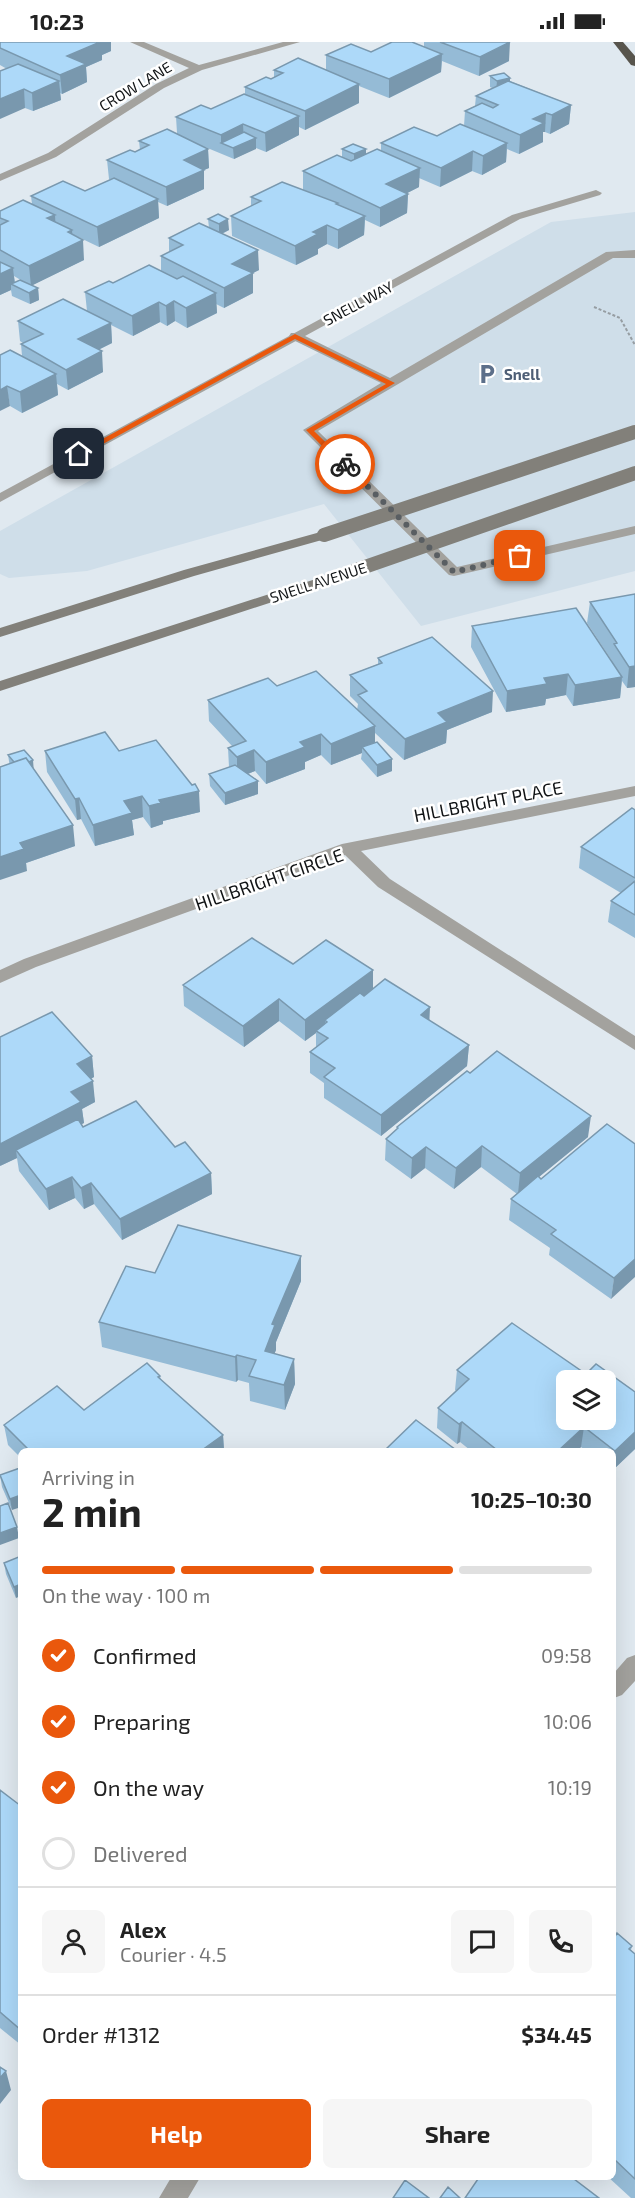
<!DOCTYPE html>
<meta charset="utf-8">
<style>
:root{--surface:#fff;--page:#f6f6f6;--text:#222;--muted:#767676;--line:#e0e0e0;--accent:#ea580c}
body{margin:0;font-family:"Exo 2",sans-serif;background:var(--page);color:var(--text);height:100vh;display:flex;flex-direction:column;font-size:22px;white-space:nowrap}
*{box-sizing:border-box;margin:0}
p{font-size:20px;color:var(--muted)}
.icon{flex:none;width:33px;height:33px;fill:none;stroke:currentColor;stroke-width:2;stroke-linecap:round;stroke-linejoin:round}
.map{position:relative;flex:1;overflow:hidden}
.panel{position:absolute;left:18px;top:1406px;width:598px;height:732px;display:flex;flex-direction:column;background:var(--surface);border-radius:9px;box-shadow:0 6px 24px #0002}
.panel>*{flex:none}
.tools{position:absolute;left:556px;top:1328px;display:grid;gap:12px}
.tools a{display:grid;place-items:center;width:60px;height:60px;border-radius:9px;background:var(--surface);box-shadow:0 6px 24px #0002;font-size:30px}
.pin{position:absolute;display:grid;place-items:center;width:51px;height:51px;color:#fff;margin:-26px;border-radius:12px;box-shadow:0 3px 9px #0006}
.courier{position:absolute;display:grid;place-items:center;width:60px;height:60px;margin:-30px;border:4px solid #ea580c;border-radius:50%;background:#fff;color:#222;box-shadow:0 2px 8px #0007}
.overview em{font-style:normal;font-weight:700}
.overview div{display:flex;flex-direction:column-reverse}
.overview{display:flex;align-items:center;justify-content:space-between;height:102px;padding:0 24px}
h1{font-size:39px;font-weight:700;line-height:45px}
.bar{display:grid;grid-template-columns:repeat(4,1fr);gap:9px 6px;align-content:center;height:72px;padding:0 24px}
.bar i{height:8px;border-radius:4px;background:var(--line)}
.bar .current{background:var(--accent)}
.bar p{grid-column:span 4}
.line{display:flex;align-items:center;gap:15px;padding:0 24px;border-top:2px solid var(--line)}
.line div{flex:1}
.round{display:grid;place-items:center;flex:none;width:63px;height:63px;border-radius:9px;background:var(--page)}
ol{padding:0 24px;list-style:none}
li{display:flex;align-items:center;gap:18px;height:66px}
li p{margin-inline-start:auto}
li .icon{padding:6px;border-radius:50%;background:var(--accent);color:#fff;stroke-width:4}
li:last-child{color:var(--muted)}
li i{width:33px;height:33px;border:3px solid var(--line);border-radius:50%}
.action{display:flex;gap:12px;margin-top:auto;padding:12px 24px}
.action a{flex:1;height:69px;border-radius:9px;background:var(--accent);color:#fff;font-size:24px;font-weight:700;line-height:69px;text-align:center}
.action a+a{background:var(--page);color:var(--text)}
.status{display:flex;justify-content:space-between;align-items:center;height:42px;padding:0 30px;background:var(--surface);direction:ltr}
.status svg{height:16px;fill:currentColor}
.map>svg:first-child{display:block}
.built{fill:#cfdee9}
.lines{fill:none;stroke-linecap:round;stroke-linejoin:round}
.path{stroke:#969da2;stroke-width:2;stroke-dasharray:3 2;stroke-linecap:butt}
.service{fill:#a3a29e;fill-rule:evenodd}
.minor{fill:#a3a29e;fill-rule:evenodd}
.secondary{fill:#82807a;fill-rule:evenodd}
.motorway{fill:#57544c;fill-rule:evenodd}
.secondary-bridge{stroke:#82807a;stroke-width:14}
.wall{fill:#95bbd6;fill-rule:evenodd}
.shaded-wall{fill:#7998ae}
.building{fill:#add9f9;stroke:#7998ae;stroke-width:1.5;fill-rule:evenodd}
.route{fill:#ea580c}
.done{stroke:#595e62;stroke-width:6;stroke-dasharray:0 10.8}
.labels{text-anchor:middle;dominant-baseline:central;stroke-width:5;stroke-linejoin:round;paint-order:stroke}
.far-street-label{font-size:15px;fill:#101315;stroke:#fff}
.far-service-label{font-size:15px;font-weight:bold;fill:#4e5e75;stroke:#fff;text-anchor:start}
.street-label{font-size:18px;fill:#101315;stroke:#fff}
</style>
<div class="status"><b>10:23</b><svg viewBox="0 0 49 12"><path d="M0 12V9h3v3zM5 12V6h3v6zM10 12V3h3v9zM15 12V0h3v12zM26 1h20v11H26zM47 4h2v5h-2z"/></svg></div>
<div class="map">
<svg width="635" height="2156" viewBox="0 0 635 2156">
<rect width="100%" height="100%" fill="#e0e9f0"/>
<path class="built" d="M635,170V529L421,584L324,462L87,529L9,536L0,532V489L551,180Z"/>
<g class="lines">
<path class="path" d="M594,265L620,276L635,303"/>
<path class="service" d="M635,208V216H613L318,389L457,525L635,484V492L454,534L449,533L303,388L381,341L291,297L289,294L291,291H299L390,336L606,210Z"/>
<path class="minor" d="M130,0H144L199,23L283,0H300L202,28L164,46L56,115L0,139V132L48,111L156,42L189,26Z
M596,148L602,151L600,153L520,177L0,460V451L512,173Z
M635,744V754L361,809L390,837L635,994V1008L378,845L345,813L36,925L0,941V928L24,917L342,802Z
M635,1613V1639L622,1653L614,1656V1631L627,1616Z
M172,2134H201L188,2156H159Z"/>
<path class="secondary" d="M324,489L331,493L329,496L194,534L0,595V586L184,528Z
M356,524L361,525L363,528L361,531L0,649V639Z"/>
<path class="motorway" d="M613,0H623L635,14V24L631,23Z"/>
<path class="secondary-bridge" d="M324,493L635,390
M356,528L635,431"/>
</g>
<path class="wall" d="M0,0H111V9L102,13V18L86,25L87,40L62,52L60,51L61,58L33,69L25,66L7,27L0,23Z
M424,0H509V19L479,34L442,19L441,30L389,56L359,44V61L305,88L299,85V93L266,110L256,106L234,117L205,105L208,107L209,126L204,128V147L167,164L158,160L159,176L99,205L72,192L84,218L32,243L38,246L39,258L30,262L12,254L11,248L0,253V169L32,162L31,154L85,149L110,138L109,137L107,118L140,108L139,99L177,91L176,75L211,67L245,52V45L274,36V28H326V13L424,5ZM14,234L24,240H15Z
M490,34L510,39L571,63L569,82L550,92L545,90H543V100L519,112L507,107L506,120L482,133L472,129L440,145L419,136V145L407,151L408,152L407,171L380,185L365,178L364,193L338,207L327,202L318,207V212L296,223L232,194L231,174L251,164V155L303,147V129L342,115V107L366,112L381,109V101L437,94L464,84L465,69L475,64L476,54L492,46L490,45Z
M218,172L229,188L222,192L259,228L253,231V251L224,266L216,262L217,271L187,286L175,279L167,284L160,280L133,294L111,283L112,301L98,308L103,330L68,348L57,342L58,353L22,371L10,364L0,313L22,314L21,302L23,301L20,299L18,279L87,269L85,250L113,241L161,229V214L169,210V196L209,186L208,177Z
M635,552V645L627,646L622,639L620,656L573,664L566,653L546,657L545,663L506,670L471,605L472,584L612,619L587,581L590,560Z
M378,616L492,670L447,688L446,701L404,718L375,691V701L392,717V729L377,735L361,717L362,711L331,723L321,713L305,720V727L266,742L255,729L248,732L258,739V752L225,763L210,744L209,732L229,725L228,706L232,704L209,679L208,658L277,644L357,668L358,662L350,654V633L378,622Z
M45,709H119L200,770L163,779V782L151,786L143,775L132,778L134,793L95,804L81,777L77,778L47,730Z
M8,713L34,727L75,804L26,821L27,829Z
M635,768V896L608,880L611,859L621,851L579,826L581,805Z
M293,922L373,948L429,978L469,1003L467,1024L381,1094L324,1056V1041L310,1031V1010L316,1005V991L305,999L279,979L244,1005L184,964L183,943Z
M92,1014L94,1035L91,1037L95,1060L82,1067L84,1081L81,1082L83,1085L175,1105L211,1131L212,1152L122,1198L94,1162L84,1167L75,1156L49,1168L19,1129L17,1116L0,1124Z
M397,1085L588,1095L539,1135L541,1137L635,1102L611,1257L549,1213L550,1206L509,1178L511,1157L517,1152L481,1125L454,1147L425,1126L411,1137L385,1118L386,1097L396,1088Z
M301,1214V1239L276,1300V1308L274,1312L294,1317L295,1342L285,1368L250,1359L249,1341L238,1338L236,1340L102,1305L99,1280L155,1231Z
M457,1328L586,1332L635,1350V1407L614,1427V1408H585L581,1405L578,1408H470L460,1400L457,1402L437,1386L438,1366L456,1349L455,1348Z
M160,1334L161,1338L223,1393L224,1408H21V1416L8,1403L4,1383L84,1368Z
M21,1428L12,1468L2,1445L0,1433Z
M21,1514L16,1556L6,1532L4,1521Z
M0,1748L21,1764V2003L0,1986Z
M614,1896L632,1904L631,1908L635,1912V2156H631L607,2134H614Z"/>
<path class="shaded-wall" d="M100,0H111V9L102,13V18L86,25L87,40L62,52L60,33L67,14Z
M510,0L509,19L479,34L480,15Z
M442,12L441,30L389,56V37Z
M510,36V47L496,50L497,39Z
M59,39L61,58L33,69L32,51Z
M359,42V61L305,88V69Z
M24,47L25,66L0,77V57Z
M571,63L569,82L550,92L552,73Z
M546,71L545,90H543V100L519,112L520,93L533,77Z
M299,74V93L266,110L265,91Z
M243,82L244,101H221V112V93Z
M256,96V107L234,117L233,106Z
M507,101L506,120L482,133L483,114Z
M208,107L209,126L204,128V147L167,164L166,145L184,118Z
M366,107V118L354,123V112Z
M473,109L472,129L440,145L441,126Z
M420,126L419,145L386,162V142Z
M408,152L407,171L380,185V166Z
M158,157L159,176L99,205L97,185Z
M55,173L56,192L47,176Z
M365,174L364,193L338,207V188Z
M228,177L229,188L219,193V182Z
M327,183V202L318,207V212L296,223L295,204L313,190Z
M72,188L73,203L83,198L84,218L31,244L29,224L68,190Z
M258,208L259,228L233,241L232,222Z
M13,226L15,244L11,242V248L0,253V232Z
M253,231V251L224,266V246Z
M38,246L39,258L30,262L29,251Z
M216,251L217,271L187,286L186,266Z
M174,259L175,279L167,284L166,264Z
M159,260L160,280L133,294L132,274Z
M111,281L112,301L80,317L78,297Z
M102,309L103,330L68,348L66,328Z
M56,332L58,353L22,371L20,350Z
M7,344L10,364L0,369V348Z
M635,624V645L627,646L629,625Z
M568,632L566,653L546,657L545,663L506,670L507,649L544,636Z
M622,635L620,656L573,664L575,643Z
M493,649L492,670L447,688L446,701L404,718L405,697L438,671Z
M375,684V706L362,705V711L331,723V702Z
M321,692V713L305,720V727L266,742V720L300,700Z
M254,708L255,729L237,736V715Z
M392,717V729L377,735V723Z
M33,718L34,731L17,724Z
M258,739V752L225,763V751Z
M199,749L200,770L163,779V782L151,786L149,764L159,758Z
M142,754L143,775L132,778L134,793L95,804L93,783L124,759Z
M79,756L81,777L77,778L75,757Z
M73,783L75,804L26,821L27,829L0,838V815L20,801Z
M373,928V950L327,980L325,978V985L316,989V991L305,999V978Z
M279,957V979L244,1005L243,984Z
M430,965L429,987L421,973Z
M469,1003L467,1024L381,1094V1073Z
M92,1014L94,1035L79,1043L77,1022Z
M93,1039L95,1060L82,1067L84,1081L20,1114L16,1108L17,1116L0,1124V1102L71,1050Z
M591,1074L588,1095L518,1152L520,1131Z
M482,1104L481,1125L454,1147L456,1126Z
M426,1105L425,1126L411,1137L412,1116Z
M211,1131L212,1152L122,1198L120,1177Z
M72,1135L75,1156L49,1168L46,1147Z
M91,1141L94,1162L84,1167L81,1146Z
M301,1214V1239L276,1300V1308L265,1334V1309L272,1282Z
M635,1217V1235L611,1257L614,1236Z
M237,1313L238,1338L236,1340L235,1315Z
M294,1317L295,1342L285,1368L284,1343Z
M462,1380L460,1400L457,1402L459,1382Z
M584,1385L581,1405L578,1408H559Z
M635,1390V1407L614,1427V1418L615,1409Z
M223,1393L224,1408H202Z
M21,1453V1465L12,1468L10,1457Z
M17,1485L19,1496L0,1503V1491Z
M21,1542V1554L16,1556L14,1545Z
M6,2029L11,2048L0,2062V2036Z"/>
<path class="building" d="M0,0H100L67,14L86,22L60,33L0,6Z
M392,0H412L442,12L389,37L326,13L351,2L371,10Z
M440,0H510L480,15Z
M298,16L359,42L305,69L245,45L266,35L271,37L283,31L274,28Z
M18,22L59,39L32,51L24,47L0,57V29Z
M504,31L510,36L497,39L490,34Z
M508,39L571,63L552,73L546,71L533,77L544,81L520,93L465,69L482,61L493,66L498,63L476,54Z
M244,52L299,74L265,91L243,82L221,93L176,75L201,63L211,67Z
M460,82L507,101L483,114L473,109L441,126L381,101L414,85L437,94Z
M167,87L208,107L184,118L204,128L166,145L107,118L130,108L135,110L149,103L139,99Z
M244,90L256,96L233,106L221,101Z
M353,102L366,107L354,112L342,107Z
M377,107L420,126L386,142L408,152L380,166L303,129L337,113L351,119Z
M114,136L158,157L97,185L31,154L63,139L85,149Z
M282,140L338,161L336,162L365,174L338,188L327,183L313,190L318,192L295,204L231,174L261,159L251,155Z
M23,158L55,173L47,176L72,188L68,190L83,198L29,224L0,208V183L8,179L0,176V169Z
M218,172L228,177L219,182L208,177Z
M199,181L258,208L232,222L253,231L224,246L161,214L183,203L169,196Z
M0,220L13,226L0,232Z
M149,223L177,237L183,234L216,251L186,266L174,259L166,264L159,260L132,274L85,250L109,239L113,241Z
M20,238L38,246L29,251L11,242Z
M63,257L111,281L78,297L102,309L66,328L21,302L43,292L18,279Z
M10,308L56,332L20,350L7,344L0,348V313Z
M635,552V624L629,625L614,602L617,601L590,560Z
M576,566L622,635L575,643L568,632L544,636L547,642L507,649L472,584Z
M432,595L493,649L438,671L447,680L405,697L358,653L367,649L350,633L382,621L378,616Z
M316,629L375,684L331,702L321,692L300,700L305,705L266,720L254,708L237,715L228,706L246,699L208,658L268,636L277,644Z
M105,690L119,709L156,698L192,743L195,742L199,749L159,758L161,761L149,764L142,754L124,759L132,771L93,783L79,756L75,757L45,709Z
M377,700L392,717L377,723L362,705Z
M24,708L33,718L29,720L26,716L14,720L8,713Z
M26,716L73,783L20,801L24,807L0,815V725Z
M235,723L258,739L225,751L209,732Z
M632,766L635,768V836L581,805Z
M635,839V873L611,859Z
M252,896L293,922L326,898L373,928L305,978L279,957L243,984L183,943Z
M385,937L430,965L421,973L469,1003L381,1073L324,1035L335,1026L310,1010L328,996L316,989L327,980L325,978L360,951L364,954Z
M52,970L92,1014L77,1022L93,1039L71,1050L81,1060L0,1102V995Z
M497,1009L591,1074L520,1131L482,1104L456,1126L426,1105L412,1116L386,1097L398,1086L397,1085L467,1029L470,1031Z
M136,1059L175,1105L185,1100L211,1131L120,1177L91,1141L81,1146L72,1135L46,1147L16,1108L78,1077L83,1085Z
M607,1082L635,1102V1217L614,1236L551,1192L556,1188L511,1157L538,1134L541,1137Z
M178,1183L301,1214L272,1282L275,1283L265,1309L294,1317L284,1343L249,1334L256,1318L237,1313L235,1315L99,1280L126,1224L155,1231Z
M512,1281L586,1332L596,1322L635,1350V1390L615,1409L584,1385L559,1408H497L462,1380L459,1382L438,1366L469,1337L457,1328ZM567,1338H606V1377H567Z
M147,1321L160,1334L158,1335L223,1393L202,1408H29L4,1383L57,1344L84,1368Z
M416,1378L456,1408H385Z
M20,1426L21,1428V1453L10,1457L0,1433Z
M8,1461L17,1485L0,1491V1464Z
M21,1514V1542L14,1545L4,1521Z
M0,1748L21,1764V1988L0,1970Z
M617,1891L632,1904L629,1907L635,1912V2137L614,2117V1896Z
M0,2025L6,2029L0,2036Z
M480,2134H570L599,2156H465Z
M405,2138L429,2156H393Z
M448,2145L460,2156H440Z"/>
<path class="route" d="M295,292L395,341L314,389L347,421V424H342L306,388L386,342L295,297L81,414L75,412Z"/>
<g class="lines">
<path class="done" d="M345,422L454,530L520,514"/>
</g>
<defs>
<g id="parking-bare" transform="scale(1.62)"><path d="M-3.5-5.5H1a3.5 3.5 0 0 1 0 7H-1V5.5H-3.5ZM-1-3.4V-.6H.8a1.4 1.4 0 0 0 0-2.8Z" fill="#5c6f8a" stroke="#fff" stroke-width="2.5" paint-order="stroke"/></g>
</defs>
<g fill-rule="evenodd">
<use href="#parking-bare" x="487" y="332"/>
</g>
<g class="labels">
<g class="far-street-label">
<text transform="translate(135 44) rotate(-31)">CROW LANE</text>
<text transform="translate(358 261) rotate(-28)">SNELL WAY</text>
<text transform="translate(318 540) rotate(-18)">SNELL AVENUE</text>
</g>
<g class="far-service-label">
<text x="504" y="332">Snell</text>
</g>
<g class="street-label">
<text transform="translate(488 759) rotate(-11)">HILLBRIGHT PLACE</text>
<text transform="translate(269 837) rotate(-19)">HILLBRIGHT CIRCLE</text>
</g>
</g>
</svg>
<div class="tools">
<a><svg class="icon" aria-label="layers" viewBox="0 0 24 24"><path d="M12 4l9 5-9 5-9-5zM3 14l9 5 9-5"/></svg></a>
</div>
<div class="pin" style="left:520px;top:514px;background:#ea580c"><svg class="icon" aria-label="bag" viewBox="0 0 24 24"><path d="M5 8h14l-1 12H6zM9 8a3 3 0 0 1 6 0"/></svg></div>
<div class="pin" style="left:79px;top:412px;background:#1f2937"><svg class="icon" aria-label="home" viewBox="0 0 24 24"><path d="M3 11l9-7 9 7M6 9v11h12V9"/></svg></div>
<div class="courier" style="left:345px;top:422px"><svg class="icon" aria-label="bike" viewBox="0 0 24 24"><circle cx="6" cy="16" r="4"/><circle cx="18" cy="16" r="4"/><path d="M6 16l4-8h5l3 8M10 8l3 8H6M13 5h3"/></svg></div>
<section class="panel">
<div class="overview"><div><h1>2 min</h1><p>Arriving in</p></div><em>10:25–10:30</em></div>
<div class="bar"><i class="current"></i><i class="current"></i><i class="current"></i><i></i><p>On the way · 100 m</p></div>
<ol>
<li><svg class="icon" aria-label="check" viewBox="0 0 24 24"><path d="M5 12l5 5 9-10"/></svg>Confirmed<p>09:58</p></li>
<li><svg class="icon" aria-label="check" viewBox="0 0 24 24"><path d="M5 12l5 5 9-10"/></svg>Preparing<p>10:06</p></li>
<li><svg class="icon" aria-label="check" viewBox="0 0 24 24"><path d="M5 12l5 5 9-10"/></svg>On the way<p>10:19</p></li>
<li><i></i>Delivered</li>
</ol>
<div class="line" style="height:108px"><a class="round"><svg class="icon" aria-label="person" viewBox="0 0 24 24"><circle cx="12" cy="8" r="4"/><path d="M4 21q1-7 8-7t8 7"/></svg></a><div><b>Alex</b><p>Courier · 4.5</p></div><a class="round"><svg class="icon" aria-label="chat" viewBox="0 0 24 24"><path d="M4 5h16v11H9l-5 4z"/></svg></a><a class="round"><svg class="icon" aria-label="phone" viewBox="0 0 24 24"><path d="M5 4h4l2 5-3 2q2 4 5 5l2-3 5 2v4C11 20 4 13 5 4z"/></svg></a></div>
<div class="line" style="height:78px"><div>Order #1312</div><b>$34.45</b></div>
<div class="action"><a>Help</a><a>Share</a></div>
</section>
</div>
